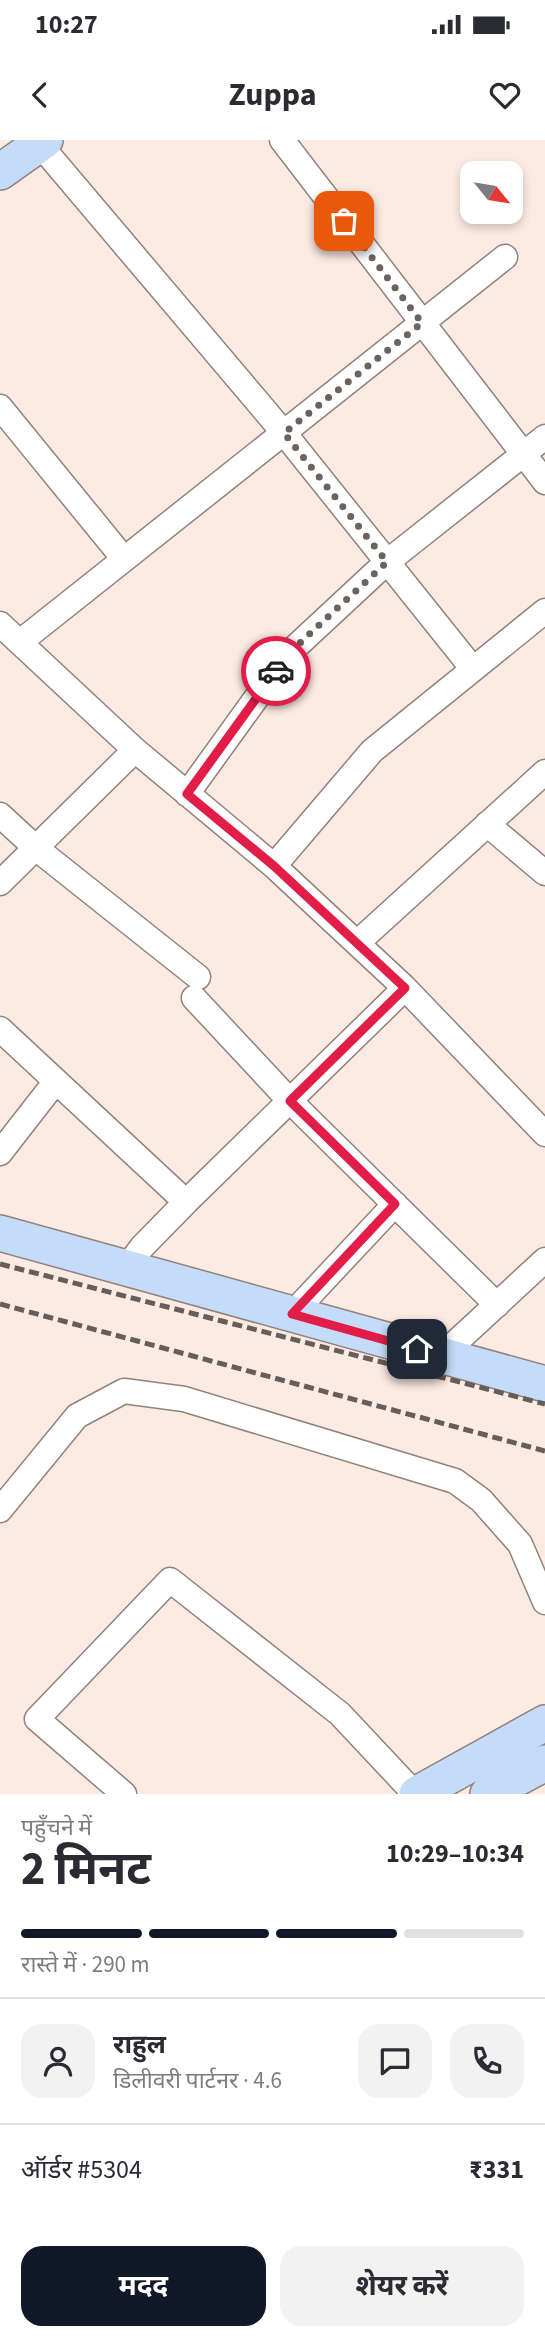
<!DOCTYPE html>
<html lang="hi">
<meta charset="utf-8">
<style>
:root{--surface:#fff;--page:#f2f2f3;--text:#2b2b33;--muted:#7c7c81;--line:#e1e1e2;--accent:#111827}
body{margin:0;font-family:"Source Sans 3","Noto Sans Devanagari",sans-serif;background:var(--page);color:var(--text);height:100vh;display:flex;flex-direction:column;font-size:26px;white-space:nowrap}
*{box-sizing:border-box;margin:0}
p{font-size:23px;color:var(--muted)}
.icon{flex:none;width:38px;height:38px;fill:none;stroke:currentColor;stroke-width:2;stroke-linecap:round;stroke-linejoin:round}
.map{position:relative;height:1654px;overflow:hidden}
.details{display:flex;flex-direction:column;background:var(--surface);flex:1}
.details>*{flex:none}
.needle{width:46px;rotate:120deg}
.buttons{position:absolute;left:460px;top:21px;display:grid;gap:14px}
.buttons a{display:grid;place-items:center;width:63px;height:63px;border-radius:14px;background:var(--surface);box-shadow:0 4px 10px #0003;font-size:35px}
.pin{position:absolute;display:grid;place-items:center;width:60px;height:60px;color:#fff;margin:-30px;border-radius:14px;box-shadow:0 4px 10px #0006}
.courier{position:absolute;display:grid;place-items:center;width:70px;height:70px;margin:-35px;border:5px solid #e11d48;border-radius:50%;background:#fff;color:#222;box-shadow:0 2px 9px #0007}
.head em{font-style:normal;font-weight:700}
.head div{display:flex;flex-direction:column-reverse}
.head{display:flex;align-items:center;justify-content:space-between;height:119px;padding:0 21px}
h1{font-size:46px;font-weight:700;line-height:52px}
.bar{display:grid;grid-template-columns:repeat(4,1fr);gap:10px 7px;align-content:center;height:84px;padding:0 21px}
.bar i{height:9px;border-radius:5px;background:var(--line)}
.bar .on{background:var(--accent)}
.bar p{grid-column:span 4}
.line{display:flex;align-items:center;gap:18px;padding:0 21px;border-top:2px solid var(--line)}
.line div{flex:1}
.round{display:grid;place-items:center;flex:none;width:74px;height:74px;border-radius:21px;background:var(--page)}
.action{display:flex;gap:14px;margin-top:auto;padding:14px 21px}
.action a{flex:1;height:80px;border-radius:21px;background:var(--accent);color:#fff;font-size:28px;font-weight:700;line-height:80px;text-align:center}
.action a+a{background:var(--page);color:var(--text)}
.status{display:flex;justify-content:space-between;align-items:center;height:49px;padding:0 35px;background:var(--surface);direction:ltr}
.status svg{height:19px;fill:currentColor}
header{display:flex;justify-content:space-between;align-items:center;height:91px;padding:0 21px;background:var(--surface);font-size:32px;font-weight:700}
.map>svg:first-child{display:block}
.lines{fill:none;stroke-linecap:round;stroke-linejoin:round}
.street-casing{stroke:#91827b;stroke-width:27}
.secondary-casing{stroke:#91827b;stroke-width:38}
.street{stroke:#fff;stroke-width:24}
.secondary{stroke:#c4dcf9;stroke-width:35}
.rail{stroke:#675d59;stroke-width:5;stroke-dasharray:10 5;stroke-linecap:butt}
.done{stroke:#6c625e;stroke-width:7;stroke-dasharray:0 12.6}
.route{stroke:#e11d48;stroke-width:9}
</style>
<div class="status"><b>10:27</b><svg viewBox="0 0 49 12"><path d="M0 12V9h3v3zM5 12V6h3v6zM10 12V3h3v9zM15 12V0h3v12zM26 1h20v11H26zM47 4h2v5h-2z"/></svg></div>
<header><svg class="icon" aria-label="back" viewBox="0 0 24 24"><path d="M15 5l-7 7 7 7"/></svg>Zuppa<svg class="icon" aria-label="heart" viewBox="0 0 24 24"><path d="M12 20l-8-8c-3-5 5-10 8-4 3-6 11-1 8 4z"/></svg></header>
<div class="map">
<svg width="545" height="1654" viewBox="0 0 545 1654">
<rect width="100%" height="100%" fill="#fcebe3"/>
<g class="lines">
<g class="street-casing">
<path id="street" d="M36,0L284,293L473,529
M282,0L545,342
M0,267L124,419
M0,484L135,610L274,726L405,848L545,994
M20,502L505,117
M187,654L288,514L387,422L545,297
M0,675L37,709L198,837
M487,684L545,733
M274,726L372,611L545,471
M0,743L135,610
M357,803L545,632
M194,858L290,961L497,1165
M0,889L186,1062
M0,1013L56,941
M126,1128L142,1107L186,1062L405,848
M292,1174L395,1064
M441,1216L545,1120
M0,1370L77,1276L124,1251L184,1259L455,1341L481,1360L520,1404L545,1462
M124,1654L37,1579L170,1440L340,1574L415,1654"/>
</g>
<g class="secondary-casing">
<path id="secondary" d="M0,32L45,0
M0,1093L545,1244
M417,1654L545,1583
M488,1654L545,1623"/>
</g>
<use href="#street" class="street"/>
<use href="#secondary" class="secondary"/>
<path class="rail" d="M0,1124L545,1264
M0,1164L545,1311"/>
</g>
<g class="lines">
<path class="done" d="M276,531L288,514L387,422L284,293L422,183L344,81"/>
<path class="route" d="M276,531L187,654L274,726L405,848L290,961L395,1064L292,1174L417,1209"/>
</g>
</svg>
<div class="buttons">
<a><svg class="needle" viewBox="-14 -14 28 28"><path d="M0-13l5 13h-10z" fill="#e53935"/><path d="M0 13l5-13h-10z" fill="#7c7c81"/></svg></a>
</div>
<div class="pin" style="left:344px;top:81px;background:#ea580c"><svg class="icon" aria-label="bag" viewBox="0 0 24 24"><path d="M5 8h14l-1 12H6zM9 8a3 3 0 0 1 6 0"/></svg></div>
<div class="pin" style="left:417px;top:1209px;background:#1f2937"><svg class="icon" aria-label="home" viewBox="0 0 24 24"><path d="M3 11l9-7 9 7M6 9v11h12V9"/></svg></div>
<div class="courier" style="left:276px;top:531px"><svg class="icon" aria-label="car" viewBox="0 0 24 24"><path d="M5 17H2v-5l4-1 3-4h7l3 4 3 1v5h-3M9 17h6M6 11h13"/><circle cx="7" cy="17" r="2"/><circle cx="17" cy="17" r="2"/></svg></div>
</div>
<section class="details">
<div class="head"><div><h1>2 मिनट</h1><p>पहुँचने में</p></div><em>10:29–10:34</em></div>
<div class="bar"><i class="on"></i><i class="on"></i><i class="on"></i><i></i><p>रास्ते में · 290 m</p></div>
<div class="line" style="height:126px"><a class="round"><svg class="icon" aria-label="person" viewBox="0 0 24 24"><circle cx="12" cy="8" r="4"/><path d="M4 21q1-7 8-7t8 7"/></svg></a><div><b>राहुल</b><p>डिलीवरी पार्टनर · 4.6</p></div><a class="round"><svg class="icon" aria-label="chat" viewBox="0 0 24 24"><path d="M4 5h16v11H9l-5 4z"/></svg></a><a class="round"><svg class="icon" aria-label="phone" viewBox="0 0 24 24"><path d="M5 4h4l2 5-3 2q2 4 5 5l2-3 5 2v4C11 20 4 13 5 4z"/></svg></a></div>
<div class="line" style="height:91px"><div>ऑर्डर #5304</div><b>₹331</b></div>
<div class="action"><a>मदद</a><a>शेयर करें</a></div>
</section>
